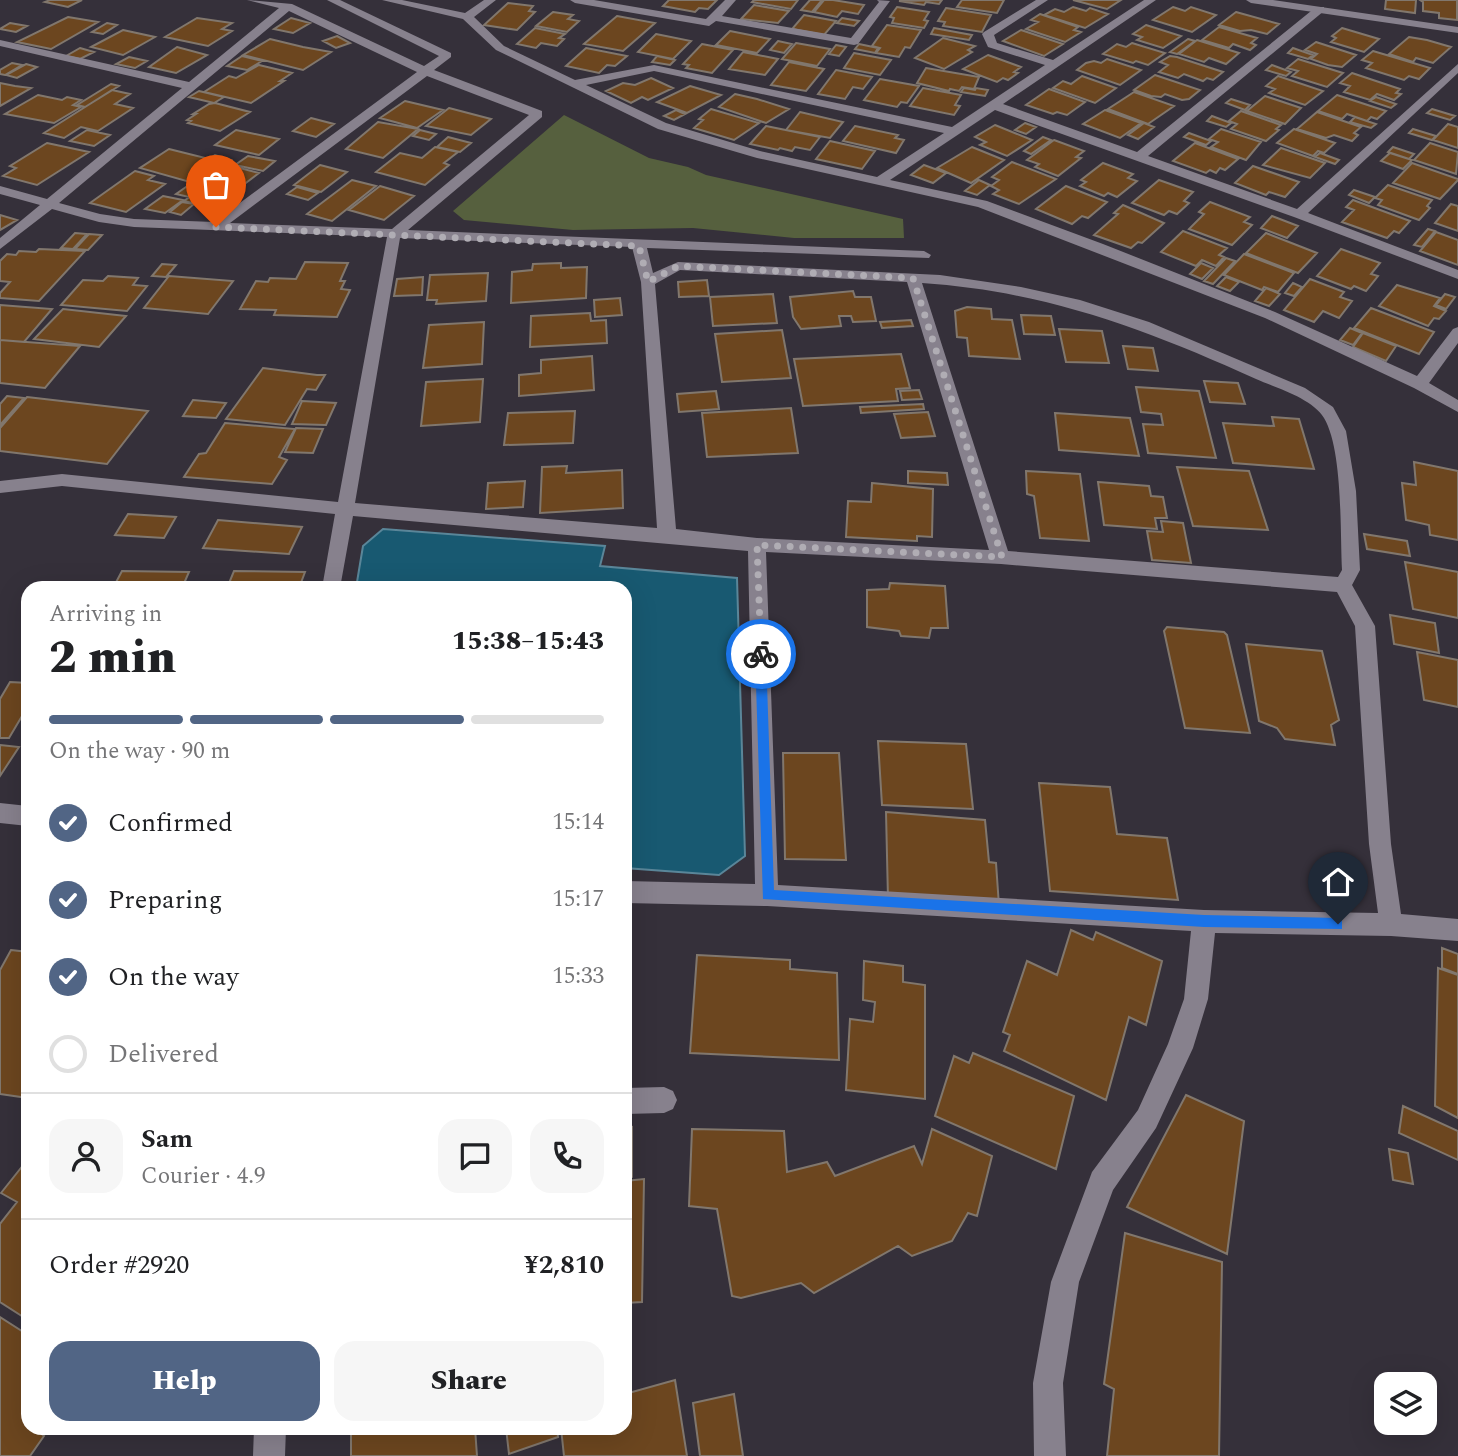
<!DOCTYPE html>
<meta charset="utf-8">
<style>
:root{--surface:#fff;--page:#f6f6f6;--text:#202124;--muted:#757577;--line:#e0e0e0;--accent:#516585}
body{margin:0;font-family:Spectral,serif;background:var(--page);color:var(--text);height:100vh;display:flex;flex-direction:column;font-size:26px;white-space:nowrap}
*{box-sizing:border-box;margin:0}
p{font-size:23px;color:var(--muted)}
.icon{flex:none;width:38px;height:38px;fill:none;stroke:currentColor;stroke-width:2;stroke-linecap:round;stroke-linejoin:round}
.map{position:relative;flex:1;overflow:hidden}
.panel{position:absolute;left:21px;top:581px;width:611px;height:854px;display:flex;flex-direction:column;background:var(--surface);border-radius:21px;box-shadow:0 7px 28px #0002}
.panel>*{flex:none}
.fabs{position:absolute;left:1374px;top:1372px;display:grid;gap:14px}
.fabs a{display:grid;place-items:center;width:63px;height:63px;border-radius:14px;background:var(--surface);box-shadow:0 7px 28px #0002;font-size:35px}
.pin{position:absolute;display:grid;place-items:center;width:60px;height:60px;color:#fff;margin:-72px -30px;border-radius:50% 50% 50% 0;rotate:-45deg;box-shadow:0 0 7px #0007}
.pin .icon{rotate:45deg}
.courier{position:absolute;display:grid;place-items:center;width:70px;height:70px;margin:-35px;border:5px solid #1a73e8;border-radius:50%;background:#fff;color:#222;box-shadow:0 2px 9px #0007}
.overview em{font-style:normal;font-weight:800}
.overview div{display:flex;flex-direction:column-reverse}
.overview{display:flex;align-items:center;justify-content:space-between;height:119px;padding:0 28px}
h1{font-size:46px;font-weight:800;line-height:52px}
.bar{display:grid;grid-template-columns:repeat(4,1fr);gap:10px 7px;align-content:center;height:84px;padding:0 28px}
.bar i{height:9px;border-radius:5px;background:var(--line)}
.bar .selected{background:var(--accent)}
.bar p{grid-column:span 4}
.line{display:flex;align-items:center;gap:18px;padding:0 28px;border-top:2px solid var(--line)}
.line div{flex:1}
.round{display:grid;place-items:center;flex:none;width:74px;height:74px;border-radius:21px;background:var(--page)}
ol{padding:0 28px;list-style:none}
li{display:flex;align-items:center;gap:21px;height:77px}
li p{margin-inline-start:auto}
li .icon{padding:7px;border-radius:50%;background:var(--accent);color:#fff;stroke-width:4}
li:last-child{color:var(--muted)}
li i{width:38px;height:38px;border:4px solid var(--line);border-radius:50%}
.button{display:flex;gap:14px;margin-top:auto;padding:14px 28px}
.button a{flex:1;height:80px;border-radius:21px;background:var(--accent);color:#fff;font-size:28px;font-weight:800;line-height:80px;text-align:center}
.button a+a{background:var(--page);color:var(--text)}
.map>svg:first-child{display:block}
.green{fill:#56603e}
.water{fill:#185971;stroke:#5a8699;stroke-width:2}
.building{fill:#6c461f;stroke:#81776d;stroke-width:2}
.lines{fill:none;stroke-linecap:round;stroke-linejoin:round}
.minor{fill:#87818d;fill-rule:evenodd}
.tertiary{fill:#87818d;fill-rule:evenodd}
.route{fill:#1a73e8}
.done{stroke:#b0adb4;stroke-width:7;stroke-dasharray:0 12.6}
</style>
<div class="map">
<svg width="1458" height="1456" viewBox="0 0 1458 1456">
<rect width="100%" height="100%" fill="#35303a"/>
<path class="green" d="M564,115L649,158L688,167L706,175L903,219L904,238H794L693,228L573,230L464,220L453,211Z"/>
<path class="water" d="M383,529L605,546L600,566L737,578L745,856L719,875L625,868V588H356L363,546Z"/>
<path class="building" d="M50,0H82L68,7L45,2Z
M669,0H717L708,9L699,8L695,12L663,6Z
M754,0H798L791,9L752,2Z
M810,0H822L812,12L801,10Z
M824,0H833L864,5L858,14L842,11L837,17L814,12Z
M942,0L939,4L926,2L924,5L899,1Z
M962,0H1004L997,13L957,7Z
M1073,0H1121L1107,9Z
M1386,0H1416L1415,13L1385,9Z
M1420,0H1457V20L1439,18V13L1423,11V2Z
M508,3L533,6L529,11L535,12L517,30L484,25Z
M754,5L789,11L778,23L741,19Z
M897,7L929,12L924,20L928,21L924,28L892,23L894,18L890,17Z
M1073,7L1086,11L1090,8L1108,14L1085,28L1044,15L1055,9L1064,12Z
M1173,7L1185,11L1191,7L1216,15L1192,32L1153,20Z
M946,8L991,15L982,32L943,26L945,22L938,21Z
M553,12L573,15L568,19L579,21L567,32L536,26Z
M1236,12L1279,24L1267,34L1251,30L1240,31L1219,25Z
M1040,14L1078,27L1074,30L1081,32L1065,42L1026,29L1038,22L1031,20Z
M804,15L836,21L824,35L792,29Z
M617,16L655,23L623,51L584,44Z
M68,17L98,22L51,49L17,42Z
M197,18L232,23L222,29L232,31L208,46L165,37Z
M291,18L310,23L293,33L274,29Z
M842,18L859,21L854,26L837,23Z
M10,23L27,26L16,32L0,29Z
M107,23L117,25L103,34L92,32Z
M887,25L921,30L910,48L905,47L899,57L876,53L880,48L872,46Z
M1146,25L1181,36L1163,48L1137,40L1142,37L1133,34Z
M1219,27L1257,38L1251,43L1256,45L1250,50L1233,44L1229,48L1202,40Z
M535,28L565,34L559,38L564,39L557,46L541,43L536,48L517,44Z
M934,28L972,35L969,40L931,34Z
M1342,28L1379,39L1364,52L1331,42L1336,38L1332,36Z
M123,30L155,37L123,55L91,47Z
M1021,30L1063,44L1044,56L1003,41Z
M730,31L770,39L757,53L716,45Z
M656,34L691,41L673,59L638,52Z
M337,36L350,43L336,48L323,41Z
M1409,37L1427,40L1451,47L1433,63L1416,58L1413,62L1389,54Z
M943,38L975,46L968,50L972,52L944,69L915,58Z
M270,39L303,47L331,52L303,70L243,55Z
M1188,39L1195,41L1177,54L1170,52Z
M1197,40L1239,53L1226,64L1209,58L1204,62L1179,54Z
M778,41L792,44L784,53L770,50Z
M1316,42L1356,55L1342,67L1328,65L1311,59L1317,54L1305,50Z
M796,43L830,49L817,66L782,59Z
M1132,43L1165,53L1148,65L1136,61L1133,63L1103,54L1117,44L1126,47Z
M702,44L733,50L712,73L686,68L689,65L683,64Z
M859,44L878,48L875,53L855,49Z
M836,45L846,47L839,56L829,54Z
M177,47L207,55L176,73L149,67Z
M80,48L94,52L80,59L66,56Z
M586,48L627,56L615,66L607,65L599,73L566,66Z
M1293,48L1313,55L1308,59L1288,53Z
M1373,51L1430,68L1419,79L1409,76L1404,80L1366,68L1372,63L1362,60Z
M743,52L778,59L765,75L729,69Z
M854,53L891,60L880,75L844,68Z
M988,55L1021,67L1014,72L1018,73L1008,80L1003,78L997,82L963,69Z
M242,56L262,61L247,70L227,66Z
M657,56L675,60L670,65L652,62Z
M1170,56L1177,57L1223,72L1213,80L1207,78L1203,81L1184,74L1178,78L1159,72L1168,65L1160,62Z
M129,57L147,61L135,68L116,64Z
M1107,59L1141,70L1120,85L1077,70L1086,63L1094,61L1101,63Z
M1298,59L1343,73L1327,87L1292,76L1298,71L1287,68Z
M789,62L824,69L806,91L771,85Z
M12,63L22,65L5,75L0,74V70Z
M26,64L37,67L17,78L6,75Z
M259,65L292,73L280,81H284L251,103L204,92L229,76L236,78Z
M1272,65L1291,72L1286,76L1266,70Z
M926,68L979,77L974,89L962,87L959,91L950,89L949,91L917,83Z
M836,70L872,77L863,89L853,87L845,99L818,94Z
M1352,73L1400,89L1396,93L1401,94L1394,100L1377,94L1370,100L1344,92L1350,86L1340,83Z
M1155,75L1200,90L1189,99L1182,100L1165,94L1161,97L1151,96L1134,90Z
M1082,76L1116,88L1095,103L1053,88L1063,81L1071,84Z
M1278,76L1323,91L1305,105L1269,93L1275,89L1266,86Z
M651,78L673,88L648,100L642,97L631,103L606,91L623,83L635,85Z
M880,79L919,86L907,103L901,102L897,107L864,100Z
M0,83L15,86L31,88L0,106Z
M111,84L119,86L85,107L77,105Z
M690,86L721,95L687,113L657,102Z
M923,88L961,95L955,105L960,106L954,115L910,106Z
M964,88L975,90L976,88L988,90L985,96L961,92Z
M1049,89L1085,102L1067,115L1057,112L1053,114L1026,105Z
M112,90L130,94L115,104L133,108L98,131L81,127L64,138L44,133Z
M199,91L224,97L214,103L189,97Z
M1134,92L1174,106L1148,124L1108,109Z
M735,94L757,99L789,109L766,123L719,107Z
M38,95L62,100L67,97L81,100L73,105L81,107L54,123L5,114Z
M1337,95L1386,111L1377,119L1371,117L1367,121L1347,114L1342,119L1318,111Z
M1265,96L1301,108L1285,124L1247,111Z
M1376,97L1396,104L1391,108L1370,101Z
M1231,99L1250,105L1245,110L1226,103Z
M405,101L443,110L417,128L380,118Z
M215,103L250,112L220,131L188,123L191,121L187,120L196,114H193L209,104Z
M449,108L491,119L471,135L426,126Z
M711,109L759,123L734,140L694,128L703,120L699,119Z
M1432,109L1455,116L1450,120L1427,113Z
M676,110L685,114L674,120L664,116Z
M1105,110L1141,123L1120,138L1083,124Z
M1241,111L1281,125L1276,129L1279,130L1266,141L1231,129L1237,124L1229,121Z
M800,112L843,122L830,138L786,130Z
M1317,112L1361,127L1354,133L1358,135L1352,141L1334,135L1326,138L1297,129Z
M1212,116L1231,123L1226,127L1207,121Z
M1355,117L1376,124L1371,128L1350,122Z
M311,118L334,124L316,137L293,131Z
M378,122L418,129L383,158L346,149Z
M1025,123L1036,127L1026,134L1015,130Z
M1144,123L1154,127L1138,139L1128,135Z
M1448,124L1458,127V148L1433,140Z
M995,125L1032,140L1007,156L980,145L986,142L975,137Z
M766,126L820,137L810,150L795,147L792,151L780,148L778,150L750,144Z
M855,126L898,135L895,138L904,140L896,153L843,141Z
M1221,129L1261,142L1246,160L1211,147L1218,142L1209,139Z
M1294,129L1335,143L1324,153L1318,151L1313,156L1277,143Z
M1413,129L1436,136L1432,140L1409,133Z
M87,130L110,135L94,146L70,141Z
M236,130L279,139L259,155L215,145Z
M420,130L436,134L429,140L413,136Z
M1189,133L1211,141L1206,145L1184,137Z
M448,137L471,143L460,152L437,147Z
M1043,137L1051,140L1031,154L1024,151Z
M1054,140L1084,151L1076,157L1081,158L1058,176L1035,167L1039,164L1027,160Z
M830,141L875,151L862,169L816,159Z
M47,143L89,152L37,185L3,176L16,168L10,166Z
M1195,143L1238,159L1225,170L1220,168L1216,173L1210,170L1206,173L1173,161Z
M1430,143L1458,152L1456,174L1414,160Z
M435,147L458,152L444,163L449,165L425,185L376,172L400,153L422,158Z
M972,147L1004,160L971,183L937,168Z
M1393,147L1414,154L1409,159L1388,152Z
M1281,148L1325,163L1310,178L1263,165Z
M169,149L209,159L215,155L231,160L197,184L140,168Z
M1320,153L1339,160L1335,164L1315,157Z
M1390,153L1412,160L1403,169L1381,161Z
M248,156L275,161L263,171L235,165Z
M1012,162L1056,179L1019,204L993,194L999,190L991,186L999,180L992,177Z
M1103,163L1133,174L1128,178L1137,181L1117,197L1108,193L1104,196L1080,186L1086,182L1081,180Z
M1412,163L1458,179V180L1440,199L1393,183Z
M320,165L347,172L321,192L294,185Z
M924,165L946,173L933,183L911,175Z
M232,166L259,173L213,208L184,201Z
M1253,166L1299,182L1285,197L1269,192L1266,195L1235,183Z
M135,171L154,176L148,180L165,184L126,212L90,203Z
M352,180L376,186L332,221L307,214Z
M979,180L990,185L977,195L965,191Z
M1159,180L1193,192L1184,201L1189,203L1177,214L1169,211L1164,215L1132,203Z
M1388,185L1432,200L1427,206L1430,208L1419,220L1378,205L1382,200L1375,198Z
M380,186L414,196L384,220L349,210Z
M1066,186L1107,202L1088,218L1082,216L1072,224L1036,209Z
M186,187L198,189L189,197L176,194Z
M297,187L318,193L308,200L287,194Z
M1354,190L1375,197L1369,203L1349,195Z
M163,196L183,200L165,213L145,209Z
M1353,200L1410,221L1399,233L1394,231L1387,238L1342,222L1354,210L1346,207Z
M182,202L194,204L181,215L170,212Z
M1210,202L1250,217L1244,222L1252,225L1232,245L1189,229L1204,214L1199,212Z
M1451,204L1458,206V231L1435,223Z
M1123,205L1164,223L1142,243L1138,242L1131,248L1094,235L1118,214L1114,213Z
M0,215L17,220L0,230Z
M1272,216L1298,226L1287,238L1261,228Z
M1428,229L1435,231L1422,247L1414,245Z
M1183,231L1227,248L1219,255L1224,257L1216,266L1202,260L1196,266L1161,252Z
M1436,232L1458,240V265L1420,251Z
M75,233L87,234L73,249L61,248Z
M1266,233L1317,253L1298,273L1246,253Z
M89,234L102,235L88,250L75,249Z
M39,249L85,251L39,301L0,298V293L10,282L0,281V261L7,254L16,255L19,251L36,252Z
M1341,249L1380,263L1371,274L1378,276L1366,291L1354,286L1351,289L1317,276Z
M1244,254L1294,273L1278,292L1264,287L1262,290L1224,275Z
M1226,258L1235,261L1213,284L1204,281Z
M305,262L348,263L340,281H345L341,289L350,290L337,317L274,315L276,310L240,309L256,281L268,282L270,278L296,279Z
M561,263V268L587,267L586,298L511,303L512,272L532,270L533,264Z
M1201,263L1213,268L1202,279L1190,274Z
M162,264L176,265L166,277L152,276Z
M488,273L486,301L436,304L437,300H427L430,275Z
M108,276L138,278L133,285L147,286L127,311L61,305L83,280L103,281Z
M169,276L233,281L208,314L144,308Z
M423,277L422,295L394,296L397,279Z
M1226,277L1239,282L1230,291L1217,286Z
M1310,279L1344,292L1340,297L1352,301L1339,318L1323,311L1314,322L1284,310Z
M707,280L709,296L679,297L678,282Z
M1293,283L1302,287L1294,296L1285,293Z
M1397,285L1440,298L1434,306L1446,311L1439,319L1434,318L1428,326L1379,306Z
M1266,288L1280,294L1269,306L1255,301Z
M853,291L855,297H871L876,321L853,322L851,316H839L841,326L801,329L793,317L790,297Z
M773,294L777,323L713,326L710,297Z
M1445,294L1455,297L1446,309L1436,305Z
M620,298L622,315L595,317L594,300Z
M0,305L52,309L24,342L0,340Z
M967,307L991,309L992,319L1012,320L1020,359L969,356L967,338L957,337L955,311Z
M1371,308L1434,332L1419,354L1354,328Z
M63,309L126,316L99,347L34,339Z
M590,313L591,321L606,320L607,343L530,347L531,316Z
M1021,315L1051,316L1055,335L1024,334Z
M911,320L913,326L882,328L880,322Z
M484,322L482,364L423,368L429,325Z
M1350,328L1362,333L1353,345L1340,340Z
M1059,329L1102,331L1109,363L1066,362Z
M782,330L791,378L722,382L715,334Z
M1363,333L1396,346L1386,361L1353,347Z
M0,340L80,346L45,388L0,383Z
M1123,346L1153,348L1158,371L1128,369Z
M901,354L910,388L896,389L898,401L803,406L794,359Z
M592,356L594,390L519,396V375L541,373V360Z
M263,368L317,375H325L316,390L307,389L285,425L226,419Z
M483,379L480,422L421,426L426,382Z
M1204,381L1238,383L1245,404L1210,402Z
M1136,387L1199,391L1216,458L1148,453L1143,424L1163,425L1161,414L1141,412Z
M919,390L922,399L902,400L900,391Z
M716,391L719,409L679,412L677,394Z
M7,396L24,398L0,425V404Z
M27,397L148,411L107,464L0,451V428Z
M193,400L226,403L216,418L183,416Z
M302,401L336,403L326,425L292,424Z
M923,404L924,409L861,413L860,407Z
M791,408L798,453L707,457L702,413Z
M575,411L573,443L504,445L508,413Z
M928,412L935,436L901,438L894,414Z
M1055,413L1130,418L1139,456L1059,450Z
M1272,417L1299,419L1314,469L1233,463L1223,423L1274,426Z
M225,423L295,429L279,457L287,460L272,484L184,477L199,454L206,453Z
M296,428L323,429L313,453L285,452Z
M1414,462L1458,471V540L1430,535L1429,525L1406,520L1402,483L1416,485Z
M567,466L566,473L622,470L623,508L540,513L542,467Z
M1177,467L1249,471L1268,530L1193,526Z
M908,471L947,473L948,485L908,483Z
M1026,471L1080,474L1089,541L1040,538L1034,496L1027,494Z
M525,481L523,507L486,509L488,483Z
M1098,482L1149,486L1151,496L1163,497L1167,518H1155L1157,529L1104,525Z
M872,483L933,489L932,537L917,536V541L846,537L848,501L871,502Z
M128,514L176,517L164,538L115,535Z
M218,520L302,527L289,554L203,548Z
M1161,521L1183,523L1191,563L1152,560L1147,531L1163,532Z
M1364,534L1407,541L1410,556L1367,549Z
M1405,562L1458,572V618L1413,609Z
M122,571L189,572L182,588H113Z
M234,571L305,572L299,588H227Z
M890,583L945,586L948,628H931L929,638L901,636L899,631L867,627V590L889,589Z
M1390,615L1435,623L1439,653L1394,644Z
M1167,627L1224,632L1227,635L1250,733L1185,728L1164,631Z
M1246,644L1322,651L1339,720L1331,725L1335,745L1285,739L1277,728L1259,721Z
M1417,652L1458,660V707L1424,700Z
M10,682L28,683V706L9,738H0V699Z
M878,741L966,744L973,809L882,805Z
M0,745L19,747L0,776Z
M783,753H839L846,860L785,859Z
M1039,783L1110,787L1117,834L1167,838L1178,900L1050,891Z
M886,812L985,820L989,862L996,863L999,906L888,899Z
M1071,930L1093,940L1096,932L1162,961L1146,1025L1129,1017L1106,1100L1004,1051L1010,1035L1003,1032L1027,961L1057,975Z
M1442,948L1458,954V974L1442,968Z
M11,950L28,952V1098L0,1094V970Z
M697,955L790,960V969L837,973L839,1060L690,1053Z
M864,961L903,966V982L925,985V1099L846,1090L850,1019L873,1022L875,1002L863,1000Z
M1438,968L1458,975V1118L1435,1106Z
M973,1053L1074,1096L1056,1169L935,1116L954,1056L969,1063Z
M1186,1095L1244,1121L1227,1254L1127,1207Z
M1403,1106L1458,1131V1160L1399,1133Z
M632,1127V1177L625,1178V1128Z
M692,1129L784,1131L787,1172L827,1162L835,1176L914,1146L922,1164L932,1129L992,1156L977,1216L968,1213L952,1241L912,1256L898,1246L814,1293L801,1283L741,1298L732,1296L717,1209L689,1206Z
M1389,1149L1408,1153L1413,1184L1393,1180Z
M28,1159V1320L0,1302V1224L17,1202L1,1193Z
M644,1179L642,1302L625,1303V1181Z
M1125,1233L1222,1262L1219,1456H1107L1114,1389L1104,1384Z
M0,1317L28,1335V1428H35L44,1436L30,1456H0Z
M675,1380L687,1456H564L561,1428H625V1394Z
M734,1394L743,1456H700L693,1403Z
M351,1428H475L477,1456H351Z
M506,1428H557L558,1437L509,1454Z"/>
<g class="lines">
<path class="minor" d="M247,0L292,4L424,66L439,56L327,0H340L451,53V57L434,70L542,111V117L408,230L924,251L931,255L929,258L647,248L653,273L678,262L940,275L1021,287L1080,300L1149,322L1305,388L1333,407L1346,431L1356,491L1360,570L1352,585L1375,626L1391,844L1401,914L1458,919V941L1391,936L1215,933L1208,999L1193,1048L1156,1128L1113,1190L1079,1282L1063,1383L1066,1456H1034L1033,1383L1051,1282L1092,1172L1138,1110L1168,1044L1184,999L1191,931L767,906L625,903V881L755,884L748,551L353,516L340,588H322L335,514L62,486L0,493V481L62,474L338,502L387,237L134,227L99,222L52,209L0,249V238L40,205L0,194V186L47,199L182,88L0,46V40L189,82L279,8ZM289,11L417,72L214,222L134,219L100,214L59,203ZM427,76L529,115L392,229L230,223ZM400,238L632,247L641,282L657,528L355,503ZM680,270L907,282L989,550L757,538L676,529L655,284ZM922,283C1044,291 1146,329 1256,379C1276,388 1312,398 1324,418C1343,450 1340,532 1342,570L1338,577L1008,551ZM766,552L1001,564L1337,592L1355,626L1369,844L1378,913L1204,910L778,885Z
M382,0H402L465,13L484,0H496L474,17L504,46L575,80L654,65L952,127L1045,65L988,47L982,34L984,32L1036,0H1048L994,35L997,43L1053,60L1144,0H1156L1003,104L1137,152L1316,7H1324V11L1148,156L1297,209L1458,64V73L1308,213L1458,270V279L1294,217L995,110L890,180L987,201L1103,244L1275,312L1417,376L1453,329L1458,327V343L1429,383L1458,400V412L1414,388L1265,318L978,207L757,158L658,129L496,50L463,19ZM654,71L944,133L877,177L760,151L666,123L586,85Z
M570,0H594L706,19L725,0H736L722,16L851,38L879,2L877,0L890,1L858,44L854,45L716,21L709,26L575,3Z
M0,803L28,806V826L0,823Z
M664,1087L673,1091L677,1100L673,1109L664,1113L625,1114V1088Z
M254,1428H286L285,1456H253Z"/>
<path class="tertiary" d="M1246,0H1273L1458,27V33L1251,3Z"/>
</g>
<path class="route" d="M761,649L766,654L774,890L1204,915L1338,918L1342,920V929L1204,927L763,899L755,654Z"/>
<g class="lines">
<path class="done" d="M216,227L639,246L648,282L678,266L913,278L1002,557L757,545L761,654"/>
</g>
</svg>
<div class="fabs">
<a><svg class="icon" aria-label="layers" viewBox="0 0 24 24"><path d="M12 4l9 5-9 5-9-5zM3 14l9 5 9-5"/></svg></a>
</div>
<div class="pin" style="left:216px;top:227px;background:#ea580c"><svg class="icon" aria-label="bag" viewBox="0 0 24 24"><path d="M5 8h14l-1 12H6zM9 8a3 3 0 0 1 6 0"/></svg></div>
<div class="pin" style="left:1338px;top:924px;background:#1f2937"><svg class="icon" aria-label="home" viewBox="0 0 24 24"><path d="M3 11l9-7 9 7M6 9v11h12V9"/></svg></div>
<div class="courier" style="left:761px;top:654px"><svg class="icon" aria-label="bike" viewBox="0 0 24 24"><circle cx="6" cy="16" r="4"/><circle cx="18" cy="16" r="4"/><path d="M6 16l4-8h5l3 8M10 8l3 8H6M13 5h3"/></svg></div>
<section class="panel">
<div class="overview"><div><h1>2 min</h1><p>Arriving in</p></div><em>15:38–15:43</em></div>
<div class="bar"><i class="selected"></i><i class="selected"></i><i class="selected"></i><i></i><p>On the way · 90 m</p></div>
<ol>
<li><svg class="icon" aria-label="check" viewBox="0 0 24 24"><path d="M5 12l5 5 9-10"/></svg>Confirmed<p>15:14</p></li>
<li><svg class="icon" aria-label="check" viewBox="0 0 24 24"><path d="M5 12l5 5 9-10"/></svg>Preparing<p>15:17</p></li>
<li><svg class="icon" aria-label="check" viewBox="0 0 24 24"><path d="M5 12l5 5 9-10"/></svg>On the way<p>15:33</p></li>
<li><i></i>Delivered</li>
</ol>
<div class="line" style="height:126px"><a class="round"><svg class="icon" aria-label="person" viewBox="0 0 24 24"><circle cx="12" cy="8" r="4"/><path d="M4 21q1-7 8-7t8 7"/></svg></a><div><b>Sam</b><p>Courier · 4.9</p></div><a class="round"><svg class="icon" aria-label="chat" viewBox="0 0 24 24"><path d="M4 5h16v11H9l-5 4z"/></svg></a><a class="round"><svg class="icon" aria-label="phone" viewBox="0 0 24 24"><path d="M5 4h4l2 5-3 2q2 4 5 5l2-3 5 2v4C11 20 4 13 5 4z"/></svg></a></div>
<div class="line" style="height:91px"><div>Order #2920</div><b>¥2,810</b></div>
<div class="button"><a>Help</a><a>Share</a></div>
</section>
</div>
